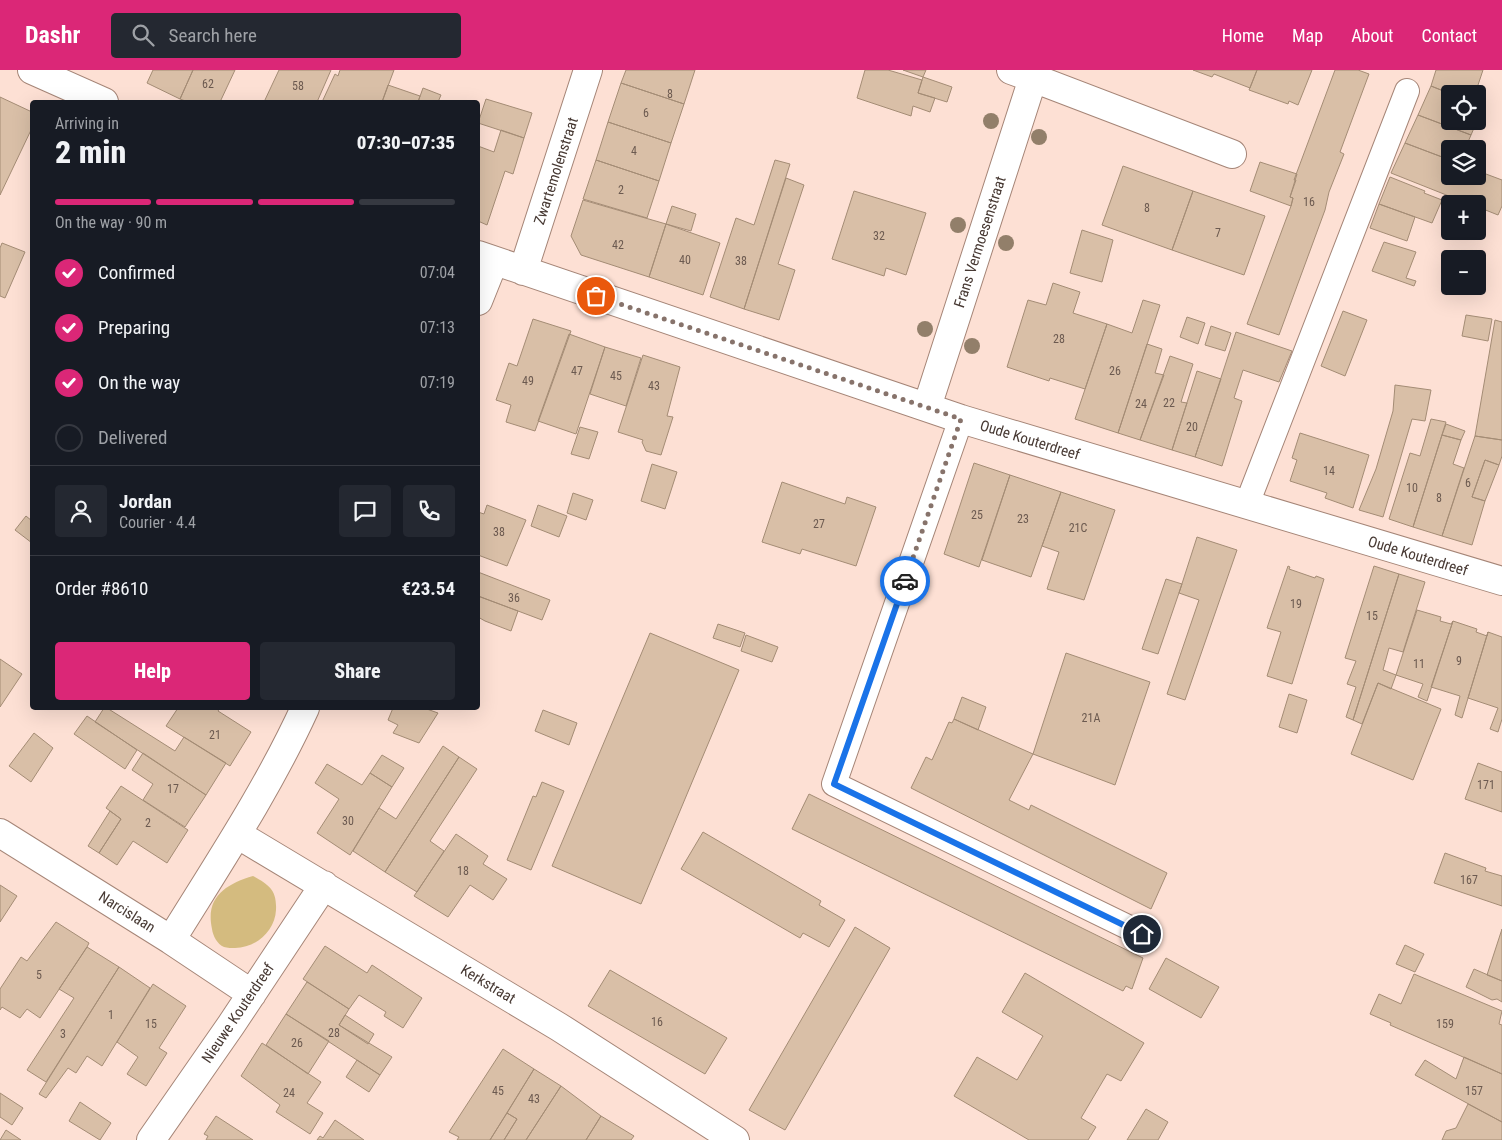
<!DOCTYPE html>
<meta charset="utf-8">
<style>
:root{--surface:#171b24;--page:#242831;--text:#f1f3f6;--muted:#9ea1a6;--line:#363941;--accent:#db2777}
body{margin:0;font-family:"Roboto Condensed",sans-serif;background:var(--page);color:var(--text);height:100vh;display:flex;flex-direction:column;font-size:19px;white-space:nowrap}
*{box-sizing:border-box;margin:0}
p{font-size:16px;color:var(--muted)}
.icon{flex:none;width:28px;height:28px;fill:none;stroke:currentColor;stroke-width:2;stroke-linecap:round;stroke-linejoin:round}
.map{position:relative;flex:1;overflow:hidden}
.side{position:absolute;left:30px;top:30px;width:450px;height:610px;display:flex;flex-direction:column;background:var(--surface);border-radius:5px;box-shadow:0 5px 20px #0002}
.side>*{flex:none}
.tools{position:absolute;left:1441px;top:15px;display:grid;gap:10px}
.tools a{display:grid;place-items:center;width:45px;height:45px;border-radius:5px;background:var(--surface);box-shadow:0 5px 20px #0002;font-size:25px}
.pin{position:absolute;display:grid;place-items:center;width:42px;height:42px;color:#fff;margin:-21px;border:2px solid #fff;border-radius:50%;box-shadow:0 1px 5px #0007}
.courier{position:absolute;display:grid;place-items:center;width:50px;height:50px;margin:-25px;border:4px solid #1a73e8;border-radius:50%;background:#fff;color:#222;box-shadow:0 1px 6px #0007}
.summary em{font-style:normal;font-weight:800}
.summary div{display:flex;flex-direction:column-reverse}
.summary{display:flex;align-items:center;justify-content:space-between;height:85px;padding:0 25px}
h1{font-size:32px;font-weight:800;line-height:38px}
.bar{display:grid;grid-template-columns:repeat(4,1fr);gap:8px 5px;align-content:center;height:60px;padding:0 25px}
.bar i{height:6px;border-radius:4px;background:var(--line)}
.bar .on{background:var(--accent)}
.bar p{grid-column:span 4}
.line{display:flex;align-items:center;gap:12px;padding:0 25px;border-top:1px solid var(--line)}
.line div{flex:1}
.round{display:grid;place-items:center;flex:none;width:52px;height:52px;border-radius:5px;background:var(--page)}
ol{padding:0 25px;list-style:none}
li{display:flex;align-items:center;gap:15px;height:55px}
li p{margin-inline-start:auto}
li .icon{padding:5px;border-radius:50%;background:var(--accent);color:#fff;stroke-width:4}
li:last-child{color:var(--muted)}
li i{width:28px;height:28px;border:2px solid var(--line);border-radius:50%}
.button{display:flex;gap:10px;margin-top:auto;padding:10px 25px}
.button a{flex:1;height:58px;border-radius:5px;background:var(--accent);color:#fff;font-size:20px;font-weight:800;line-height:58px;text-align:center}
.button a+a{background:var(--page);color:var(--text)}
header{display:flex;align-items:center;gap:30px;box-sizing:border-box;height:70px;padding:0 25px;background:var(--accent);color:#fff}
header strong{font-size:24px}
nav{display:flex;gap:28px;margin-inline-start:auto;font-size:18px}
.search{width:350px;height:45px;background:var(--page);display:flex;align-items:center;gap:12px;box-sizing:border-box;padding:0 18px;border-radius:5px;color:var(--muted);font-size:19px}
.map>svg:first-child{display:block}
.green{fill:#d4bb7f}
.building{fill:#d9bfa7;stroke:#a48c75}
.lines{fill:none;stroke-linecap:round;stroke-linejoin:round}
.lane-casing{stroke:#a58577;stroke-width:26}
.street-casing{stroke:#a58577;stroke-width:30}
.lane{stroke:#fff;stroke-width:24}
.street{stroke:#fff;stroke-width:28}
.tree{fill:#927f6a}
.done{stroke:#87736b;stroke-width:5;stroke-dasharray:0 9}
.route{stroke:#1a73e8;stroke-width:6}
.labels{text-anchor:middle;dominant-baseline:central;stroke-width:5;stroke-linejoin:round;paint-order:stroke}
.number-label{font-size:12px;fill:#6c5a50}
.street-label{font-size:15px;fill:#473933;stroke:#fff}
</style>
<header>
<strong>Dashr</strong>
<div class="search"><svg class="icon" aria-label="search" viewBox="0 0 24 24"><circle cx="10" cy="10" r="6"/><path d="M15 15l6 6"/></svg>Search here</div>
<nav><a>Home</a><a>Map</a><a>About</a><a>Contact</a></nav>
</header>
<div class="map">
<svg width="1502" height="1070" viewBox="0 0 1502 1070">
<rect width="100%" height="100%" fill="#fde0d4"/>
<path class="green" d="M253,806C269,815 277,820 276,840C275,861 256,878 235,878C232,878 227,878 224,877C217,874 213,866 212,859C205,827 226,814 253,806Z"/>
<path class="building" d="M153,0H193L180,29L147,13Z
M193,0H235L220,32H188L180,29Z
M279,0H331L317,32H264Z
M340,0H394L382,32H322L335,4L338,6Z
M626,0H695L684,34L621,13Z
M865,0H888L922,10L918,23L935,28L930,42L913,36L911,46L857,28Z
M903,0H926L923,7Z
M1193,0H1257L1250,18L1214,4L1212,7Z
M1257,0H1312L1298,35L1289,31L1288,34L1249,20Z
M1335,0H1358L1369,4L1340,82L1344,84L1329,122L1325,140L1279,265L1247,254L1291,136L1293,128L1290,127L1296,110H1294Z
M1436,0H1483L1475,24H1451L1431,16Z
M923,7L952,17L947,32L918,23Z
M621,13L684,34L671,73L608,52Z
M388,15L420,26L418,32H382Z
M1431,16L1451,24H1450V51H1477L1471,65L1418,45Z
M423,18L441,25L438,32H418Z
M0,27L32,42V58L0,125Z
M486,29L532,43L524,68L478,53Z
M1418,45L1471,65L1465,79H1450V90L1405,73Z
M608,52L671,73L659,111L596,90Z
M501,60L524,68L513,104L505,101L487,155L478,151V76L494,82Z
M1405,73L1450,90V106H1478V101L1502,110V136L1498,145L1478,137V134H1469L1391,103Z
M596,90L659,111L647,148L583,129Z
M775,90L790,94L744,239L710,227L736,148L754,155Z
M1260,92L1297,104L1290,127L1293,128L1291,136L1250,121Z
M1123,96L1193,121L1172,180L1102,155Z
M1390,107L1425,121L1424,123L1442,130L1432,153L1379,134Z
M786,108L804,115L778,194L795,200L779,250L744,239Z
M854,121L926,143L906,205L886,198L884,206L832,189Z
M1193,121L1265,146L1244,205L1172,180Z
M583,130L666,154L649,207L581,185L571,166Z
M1379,134L1415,147L1407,171L1370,158Z
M672,136L696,144L691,161L666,154Z
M666,154L720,173L703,225L649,207Z
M1082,160L1113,170L1102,212L1070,203Z
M1384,172L1416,182L1406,208L1416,211L1414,216L1372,201Z
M2,173L25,182L5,228L0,226V178Z
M1053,213L1080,222L1073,243L1107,254L1085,319L1050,308L1049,311L1007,297L1028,230L1046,235Z
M1143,230L1160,235L1118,363L1075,349L1107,254L1132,263Z
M1343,241L1367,250L1345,306L1321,296Z
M1466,245L1492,249L1488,271L1462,266Z
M1187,247L1205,253L1198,274L1180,267Z
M533,249L571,261L535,361L506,352L511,335L496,330L509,293L517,296Z
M1495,250L1502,252V370L1475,366Z
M1211,256L1231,263L1225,281L1205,275Z
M1236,262L1292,281L1279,312L1243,300L1234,328L1242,331L1222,396L1195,387Z
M569,264L605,277L576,364L538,351Z
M1147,274L1162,279L1155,303L1164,305L1140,370L1118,363Z
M605,277L641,288L626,336L590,324Z
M643,285L680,297L667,346L673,347L661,385L646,381L642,372L643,370L618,362Z
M1170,286L1193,294L1181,332L1187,333L1172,380L1140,370Z
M1197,301L1221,309L1195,387L1172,380Z
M1395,315L1431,320L1425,351L1412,349L1383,447L1359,440L1376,399L1393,341Z
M1431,349L1446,352L1413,457L1389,449L1410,383L1420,386Z
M1446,354L1465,361L1461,370L1442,365Z
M580,357L598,362L589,389L571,384Z
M1300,363L1369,385L1353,438L1325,428L1327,423L1290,411L1297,390L1292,388Z
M1442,365L1461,370L1453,394L1464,398L1442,466L1413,457Z
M1475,366L1502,370V386L1499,395L1485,390L1472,427L1485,431L1472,475L1442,466Z
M1485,390L1499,395L1485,431L1472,427Z
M974,393L1010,405L979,497L944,484Z
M652,394L677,402L665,439L641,431Z
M1010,405L1061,422L1031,507L982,490Z
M782,412L845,434L847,427L876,437L856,496L802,479L800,484L762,472Z
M1061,422L1115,440L1084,530L1047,519L1059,482L1042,476Z
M573,423L593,430L586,450L567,443Z
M487,435L526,450L507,496L478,485V442L484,444Z
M538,435L567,446L559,467L531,456Z
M26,446L32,451V473L15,460Z
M1197,467L1237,480L1185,630L1167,624L1199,530L1179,523Z
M1288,496L1290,497L1289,499L1315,508L1316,506L1324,509L1292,614L1267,606L1281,562L1267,558Z
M1374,496L1399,504L1353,650L1346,647L1356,617L1347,614L1356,591L1345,588Z
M478,502L550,530L542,550L478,526Z
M1399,504L1425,512L1403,582L1389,578L1383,600L1396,605L1391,619L1378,613L1362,654L1353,650Z
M1166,509L1182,514L1158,584L1142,579Z
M478,526L518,541L511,561L485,551L478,547Z
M1417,540L1441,547L1440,551L1451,554L1453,551L1427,631L1418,627L1423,614L1396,605Z
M1453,551L1477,559L1476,562L1487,566L1488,562L1462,648L1455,645L1460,626L1431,617Z
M718,554L745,563L740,577L713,568Z
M1488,562L1502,567V649L1498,662L1490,659L1498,638L1468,628Z
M650,563L739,600L641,834L552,796Z
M746,565L778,577L772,592L741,581Z
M1066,583L1150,612L1115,715L1033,684Z
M0,589L22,604L0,637Z
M1378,613L1441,639L1413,710L1351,684Z
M1289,624L1307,630L1297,663L1279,657Z
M962,627L986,637L978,660L954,649Z
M104,638H107L175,681L184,667L226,693L206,725L95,652Z
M178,638H220L218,641L251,662L230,696L166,656Z
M393,638H424L438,643L419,673L393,663L398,655L388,650Z
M543,640L577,653L569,675L535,661Z
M87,646L137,680L125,699L74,664Z
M954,649L1033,684L1009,730L1029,740L1031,735L1167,803L1151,839L911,718L926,687L932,690L949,652L952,653Z
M34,663L53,678L31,712L9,696Z
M443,676L459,687L385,802L353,781L379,738L396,749Z
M143,683L206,725L185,757L143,730L153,714L132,700Z
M382,685L404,698L392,717L370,703Z
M459,687L477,699L430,771L444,781L417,822L385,802Z
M1478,693L1502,702V742L1465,729Z
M327,694L362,715L370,703L392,717L350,785L317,763L339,729L315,713Z
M542,712L564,721L531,800L507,790L533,726L536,727Z
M121,716L188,760L167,793L133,771L117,795L99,783L121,749L106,738Z
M809,724L1143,888L1132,919L1126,916L1123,921L792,759Z
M110,741L121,749L99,783L88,776Z
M703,762L821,831L819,835L845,850L829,877L803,863L800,868L681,799Z
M456,764L488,786L483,794L507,809L493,830L470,815L448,847L414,826Z
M1445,783L1486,798L1485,801L1502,806V836L1434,813Z
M0,815L17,826L0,852Z
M56,852L89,873L87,877L40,948L27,939L20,948L2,937L0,940V919L21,887L27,891Z
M855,857L890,878L785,1060L749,1040Z
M1502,859V911L1487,905Z
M1405,875L1424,884L1415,902L1396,894Z
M325,876L367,903L372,895L422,928L403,958L384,946L386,942L359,925L349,939L303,909Z
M87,877L119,897L46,1012L27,1000L74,928L59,919Z
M1166,888L1219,917L1201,948L1149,919Z
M119,897L150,918L102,996L87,986L76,1003L68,998L46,1028L39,1024Z
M1474,899L1502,911V932L1497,929L1492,930L1466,917Z
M610,900L727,968L705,1004L588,936Z
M1025,903L1144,973L1121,1011L1107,1004L1081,1048L1096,1057L1088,1070H1029L954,1026L977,987L1017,1010L1043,966L1002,942Z
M1414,904L1502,941L1499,954L1502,955V1004L1390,955L1391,953L1370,944L1379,924L1401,934Z
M307,912L349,939L339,955L392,987L380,1005L286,944Z
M153,914L186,936L159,978L167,983L146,1016L127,1004L138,987L117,972Z
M286,944L329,971L308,1004L266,975Z
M345,945L374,964L368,974L339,955Z
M262,973L321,1012L307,1033L323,1043L310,1064L276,1042L280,1035L241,1006Z
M503,979L534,999L490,1070H457L459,1067L449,1062Z
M1464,987L1502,1004V1052L1415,1005L1425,990L1456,1009Z
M357,990L380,1005L369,1022L346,1007Z
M534,999L561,1016L526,1070H504L517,1049L507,1043Z
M561,1016L601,1046L586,1070H526Z
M0,1023L23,1038L12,1055L0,1047Z
M80,1032L111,1053L100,1070L69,1051Z
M1468,1034L1502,1052V1070H1442L1446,1061L1456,1058Z
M1146,1039L1168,1052L1158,1070H1127Z
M507,1043L517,1049L504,1070H490Z
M216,1046L253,1070H206L208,1066L204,1064Z
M601,1046L634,1066L631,1070H586Z
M335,1050L364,1070H317L320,1066L323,1068Z
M6,1060L21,1070H0Z"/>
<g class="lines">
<g class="lane-casing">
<path id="lane" d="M961,349L834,714L1142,864
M1247,434L1407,21"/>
</g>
<g class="street-casing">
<path id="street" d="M32,0L104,32
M1011,0L1033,8
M478,185L961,349L1502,511
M523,201L588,0
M478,231L494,191
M927,337L1033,8L1232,84
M0,763L171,870L252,924
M237,764L559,957L735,1070
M171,870C218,794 268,719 305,638
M151,1070L231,955L324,815"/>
</g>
<use href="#lane" class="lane"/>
<use href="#street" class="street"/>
</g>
<g class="tree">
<circle cx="991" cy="51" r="8"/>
<circle cx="1039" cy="67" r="8"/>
<circle cx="958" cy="155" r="8"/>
<circle cx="1006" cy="173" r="8"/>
<circle cx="925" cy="259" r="8"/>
<circle cx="972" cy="276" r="8"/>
</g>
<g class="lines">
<path class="done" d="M596,226L961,349L905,511"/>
<path class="route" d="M905,511L834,714L1142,864"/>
</g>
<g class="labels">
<g class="number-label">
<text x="208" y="14">62</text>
<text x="298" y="16">58</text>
<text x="670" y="24">8</text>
<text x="646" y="43">6</text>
<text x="634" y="81">4</text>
<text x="621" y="120">2</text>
<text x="1309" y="132">16</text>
<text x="1147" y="138">8</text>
<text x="1218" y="163">7</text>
<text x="879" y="166">32</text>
<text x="618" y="175">42</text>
<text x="685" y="190">40</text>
<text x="741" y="191">38</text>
<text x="1059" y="269">28</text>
<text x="577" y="301">47</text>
<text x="1115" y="301">26</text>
<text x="616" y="306">45</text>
<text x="528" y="311">49</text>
<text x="654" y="316">43</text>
<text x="1169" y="333">22</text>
<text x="1141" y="334">24</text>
<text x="1192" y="357">20</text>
<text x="1329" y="401">14</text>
<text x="1468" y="413">6</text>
<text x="1412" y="418">10</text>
<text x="1439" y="428">8</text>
<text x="977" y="445">25</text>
<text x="1023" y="449">23</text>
<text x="819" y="454">27</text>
<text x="1078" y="458">21C</text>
<text x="499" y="462">38</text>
<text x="514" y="528">36</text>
<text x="1296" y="534">19</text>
<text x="1372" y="546">15</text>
<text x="1459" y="591">9</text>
<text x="1419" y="594">11</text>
<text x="1091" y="648">21A</text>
<text x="215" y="665">21</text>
<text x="1486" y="715">171</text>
<text x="173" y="719">17</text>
<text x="348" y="751">30</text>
<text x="148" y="753">2</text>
<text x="463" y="801">18</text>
<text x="1469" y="810">167</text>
<text x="39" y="905">5</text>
<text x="111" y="945">1</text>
<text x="657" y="952">16</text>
<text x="151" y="954">15</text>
<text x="1445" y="954">159</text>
<text x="334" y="963">28</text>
<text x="63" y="964">3</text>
<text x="297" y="973">26</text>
<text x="498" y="1021">45</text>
<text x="1474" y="1021">157</text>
<text x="289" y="1023">24</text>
<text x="534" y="1029">43</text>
</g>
<g class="street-label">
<text transform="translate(556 101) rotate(-72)">Zwartemolenstraat</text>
<text transform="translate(980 172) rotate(-72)">Frans Vermoesenstraat</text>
<text transform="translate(1030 370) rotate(17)">Oude Kouterdreef</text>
<text transform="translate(1418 486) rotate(17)">Oude Kouterdreef</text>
<text transform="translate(127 842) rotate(32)">Narcislaan</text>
<text transform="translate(488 914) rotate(31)">Kerkstraat</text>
<text transform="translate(238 943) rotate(-56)">Nieuwe Kouterdreef</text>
</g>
</g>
</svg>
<div class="tools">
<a><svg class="icon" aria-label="locate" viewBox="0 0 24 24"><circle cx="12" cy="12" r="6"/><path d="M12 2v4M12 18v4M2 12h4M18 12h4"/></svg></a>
<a><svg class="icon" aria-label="layers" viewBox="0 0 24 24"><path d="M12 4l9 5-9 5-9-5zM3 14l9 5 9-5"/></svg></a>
<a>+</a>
<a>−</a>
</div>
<div class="pin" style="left:596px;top:226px;background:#ea580c"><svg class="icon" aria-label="bag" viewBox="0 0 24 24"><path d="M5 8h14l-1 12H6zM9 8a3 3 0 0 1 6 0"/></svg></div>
<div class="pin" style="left:1142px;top:864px;background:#1f2937"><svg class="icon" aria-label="home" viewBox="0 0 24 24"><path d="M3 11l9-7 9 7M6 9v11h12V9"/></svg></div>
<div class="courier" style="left:905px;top:511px"><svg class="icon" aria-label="car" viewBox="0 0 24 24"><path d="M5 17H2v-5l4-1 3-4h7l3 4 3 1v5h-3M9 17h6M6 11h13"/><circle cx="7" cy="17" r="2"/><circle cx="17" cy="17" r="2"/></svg></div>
<section class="side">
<div class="summary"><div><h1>2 min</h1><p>Arriving in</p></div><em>07:30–07:35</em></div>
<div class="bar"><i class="on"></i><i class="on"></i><i class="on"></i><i></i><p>On the way · 90 m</p></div>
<ol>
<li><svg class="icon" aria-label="check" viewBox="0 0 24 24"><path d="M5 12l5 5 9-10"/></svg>Confirmed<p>07:04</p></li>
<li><svg class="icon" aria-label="check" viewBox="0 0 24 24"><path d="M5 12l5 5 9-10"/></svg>Preparing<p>07:13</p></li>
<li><svg class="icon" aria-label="check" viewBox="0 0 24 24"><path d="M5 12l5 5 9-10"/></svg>On the way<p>07:19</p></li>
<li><i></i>Delivered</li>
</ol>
<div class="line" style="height:90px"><a class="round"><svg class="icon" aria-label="person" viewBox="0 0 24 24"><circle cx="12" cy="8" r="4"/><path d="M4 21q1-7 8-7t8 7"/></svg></a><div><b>Jordan</b><p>Courier · 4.4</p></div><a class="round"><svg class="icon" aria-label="chat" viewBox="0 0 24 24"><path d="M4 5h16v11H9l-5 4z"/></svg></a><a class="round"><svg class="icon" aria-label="phone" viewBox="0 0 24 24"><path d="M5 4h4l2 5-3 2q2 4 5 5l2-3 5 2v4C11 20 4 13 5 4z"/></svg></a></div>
<div class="line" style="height:65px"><div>Order #8610</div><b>€23.54</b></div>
<div class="button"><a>Help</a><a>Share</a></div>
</section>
</div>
